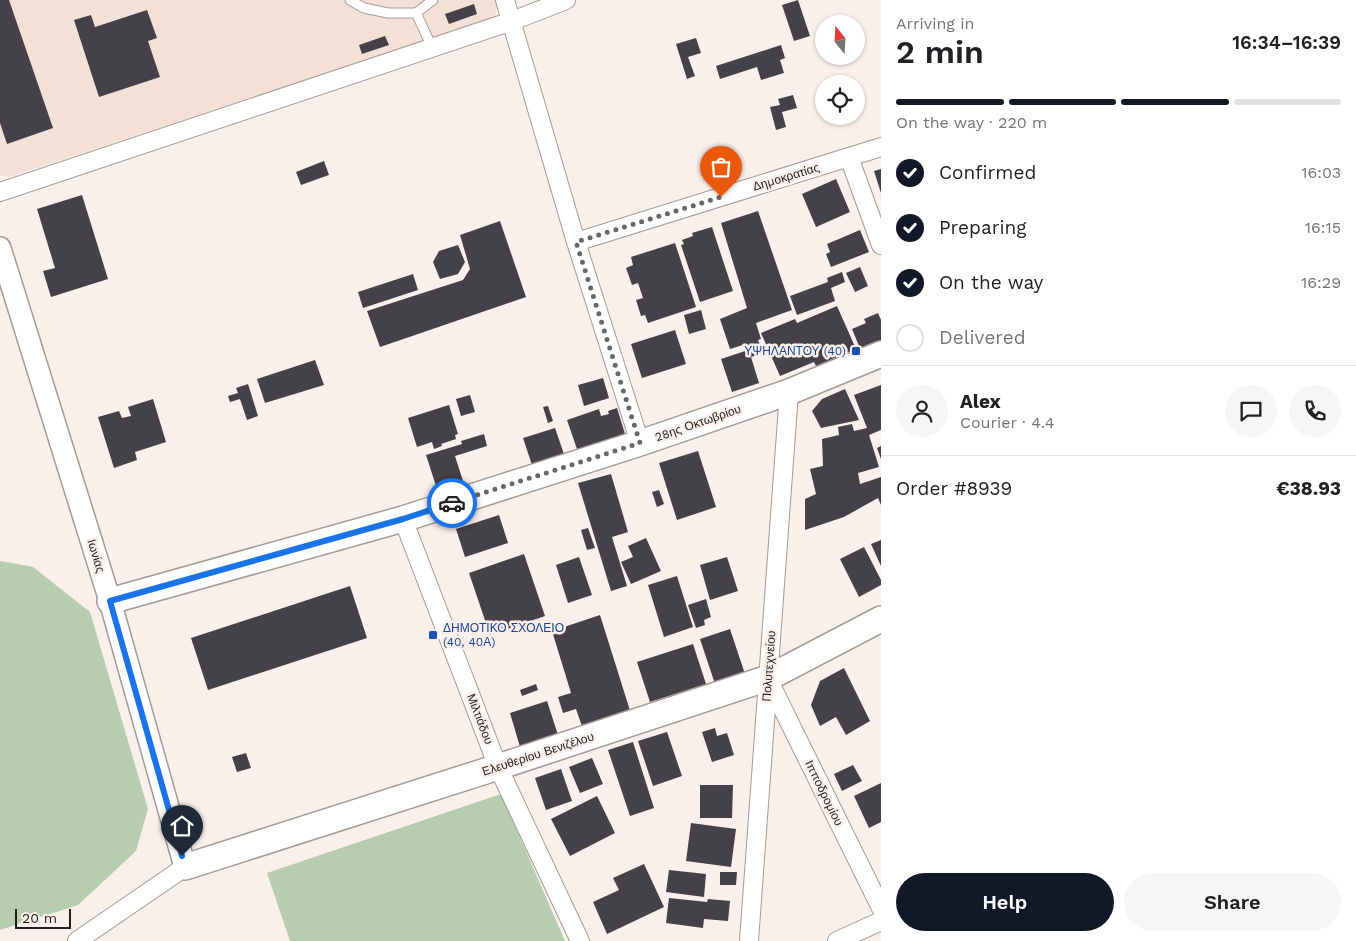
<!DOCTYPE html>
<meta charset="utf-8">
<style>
:root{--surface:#fff;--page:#f6f6f6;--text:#202124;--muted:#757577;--line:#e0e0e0;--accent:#111827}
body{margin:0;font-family:"Work Sans",sans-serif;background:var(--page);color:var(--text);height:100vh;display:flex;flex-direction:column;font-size:19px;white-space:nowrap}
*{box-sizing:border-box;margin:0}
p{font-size:16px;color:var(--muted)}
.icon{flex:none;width:28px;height:28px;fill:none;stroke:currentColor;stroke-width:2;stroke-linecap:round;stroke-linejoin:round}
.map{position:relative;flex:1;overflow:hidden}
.sheet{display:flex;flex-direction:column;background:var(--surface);width:475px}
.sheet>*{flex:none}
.needle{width:32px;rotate:342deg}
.buttons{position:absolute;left:815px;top:15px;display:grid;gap:10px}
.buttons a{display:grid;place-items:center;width:50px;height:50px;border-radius:50%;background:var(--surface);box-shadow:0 1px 4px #0004;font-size:25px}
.scale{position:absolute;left:15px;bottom:12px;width:56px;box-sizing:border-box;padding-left:5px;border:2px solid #211e1c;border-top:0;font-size:14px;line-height:18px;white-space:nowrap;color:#211e1c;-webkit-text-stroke:4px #faefea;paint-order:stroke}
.pin{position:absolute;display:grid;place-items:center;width:42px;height:42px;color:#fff;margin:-51px -21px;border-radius:50% 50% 50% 0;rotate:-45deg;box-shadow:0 0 5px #0007}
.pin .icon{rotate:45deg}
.courier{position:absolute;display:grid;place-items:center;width:50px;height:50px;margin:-25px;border:4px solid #1a73e8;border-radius:50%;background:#fff;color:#222;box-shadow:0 1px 6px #0007}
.summary em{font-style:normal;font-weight:600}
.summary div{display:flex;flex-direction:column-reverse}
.summary{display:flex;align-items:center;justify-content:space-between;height:85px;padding:0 15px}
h1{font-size:32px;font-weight:600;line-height:38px}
.bar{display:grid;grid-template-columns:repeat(4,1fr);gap:8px 5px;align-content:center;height:60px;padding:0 15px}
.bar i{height:6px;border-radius:4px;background:var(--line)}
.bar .on{background:var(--accent)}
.bar p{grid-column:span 4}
.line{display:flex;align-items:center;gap:12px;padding:0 15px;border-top:1px solid var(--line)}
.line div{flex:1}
.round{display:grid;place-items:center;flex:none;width:52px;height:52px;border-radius:26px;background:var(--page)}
ol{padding:0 15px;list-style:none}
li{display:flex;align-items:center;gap:15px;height:55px}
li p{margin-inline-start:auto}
li .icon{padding:5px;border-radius:50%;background:var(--accent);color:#fff;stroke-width:4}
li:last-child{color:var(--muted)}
li i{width:28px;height:28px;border:2px solid var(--line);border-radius:50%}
.primary-button{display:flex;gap:10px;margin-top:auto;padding:10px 15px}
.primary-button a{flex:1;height:58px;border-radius:30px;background:var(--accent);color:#fff;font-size:20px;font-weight:600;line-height:58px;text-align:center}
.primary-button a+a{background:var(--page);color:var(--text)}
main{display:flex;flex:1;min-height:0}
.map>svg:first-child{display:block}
.built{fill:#f3e1d8}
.green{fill:#b6cdaf}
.building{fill:#454148}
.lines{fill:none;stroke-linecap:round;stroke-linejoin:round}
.service-casing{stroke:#a49a96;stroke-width:11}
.minor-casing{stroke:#a49a96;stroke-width:20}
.tertiary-casing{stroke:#a49a96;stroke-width:24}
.secondary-casing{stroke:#a49a96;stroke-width:28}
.service{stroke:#fff;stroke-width:9}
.minor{stroke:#fff;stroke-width:18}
.tertiary{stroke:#fff;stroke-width:21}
.secondary{stroke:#fff;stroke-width:25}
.done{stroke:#6d6764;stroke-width:5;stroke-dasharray:0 9}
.route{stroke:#1a73e8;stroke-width:6}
.transit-dot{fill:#1a4fb4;stroke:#faefea;stroke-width:2}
.labels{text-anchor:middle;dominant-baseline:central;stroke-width:5;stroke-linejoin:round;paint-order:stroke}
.street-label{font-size:12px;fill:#211e1c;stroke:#faefea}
.transit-label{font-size:12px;fill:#164399;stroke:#faefea;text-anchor:end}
</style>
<main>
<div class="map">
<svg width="881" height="941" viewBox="0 0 881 941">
<rect width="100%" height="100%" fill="#faefea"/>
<path class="built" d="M0,0H499L500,4L493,19L9,177L0,175Z"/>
<path class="green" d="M0,561L33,567L90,612L148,809L136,851L78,905L0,930Z
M501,794L565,941H290L267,873Z"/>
<path class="building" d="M0,0H9L53,128L7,144L0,123Z
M798,0L810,36L794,41L782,5Z
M474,4L477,14L449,24L445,14Z
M147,10L157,38L148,41L160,77L99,97L74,20L91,15L95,27Z
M385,36L389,45L362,54L359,45Z
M696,38L701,53L688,57L695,76L687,79L676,44Z
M781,45L785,58L780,60L784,73L761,80L757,67L720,79L716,66Z
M793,95L797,108L782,112L786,127L776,130L770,107L780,105L778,99Z
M324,161L329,175L301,185L296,172Z
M881,169V193L874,171Z
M836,179L850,212L816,227L802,194Z
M82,195L108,279L51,297L43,271L55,268L37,209Z
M758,211L792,310L756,323L761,339L758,340L763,353L751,357L759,383L732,392L721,359L748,350L746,344L730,349L720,319L747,308L721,223Z
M500,221L526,297L380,347L367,311L463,280L470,269L460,235Z
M712,227L733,291L700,302L681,245L684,244L682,240L693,236L692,233Z
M860,230L869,252L831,267L826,254L830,252L827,244Z
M675,243L696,307L648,323L645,315L641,316L636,300L643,298L638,283L632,285L626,268L633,265L631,257Z
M458,245L465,262L458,274L440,279L433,262L439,251Z
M860,267L868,286L855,292L846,273Z
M842,272L845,282L831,288L835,301L797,315L790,296L828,282L827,278Z
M413,274L418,290L363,308L358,292Z
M837,306L856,349L816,366L814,362L780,376L761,333L795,319L797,323Z
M701,310L706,329L689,334L684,315Z
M878,313L881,320V342L861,351L852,329L866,323L864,319Z
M675,330L686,364L642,378L631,344Z
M315,360L324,385L265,403L257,379Z
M603,378L609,398L584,406L578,385Z
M248,384L258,416L247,420L240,399L230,402L228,396L238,393L236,388Z
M881,385V430L869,435L879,467L858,473L860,484L881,477V505L878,498L844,517L805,530V499L816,494L810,469L823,466L822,439L839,435L838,427L852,424L854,431L867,428L854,395Z
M845,389L859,420L821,428L812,411L822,399Z
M470,395L475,412L461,416L456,399Z
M153,399L166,442L135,452L137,460L114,468L98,417L119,411L122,418L131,416L128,407Z
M449,405L458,434L455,435L456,439L441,444L442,446L434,449L432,442L417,447L408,418Z
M548,406L553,421L548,423L543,407Z
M617,408L626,437L578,452L567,420L599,409L601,416L609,414L608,411Z
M555,428L566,460L534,471L523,438Z
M484,434L487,446L455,456L463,481L437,489L426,455L462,444L461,441Z
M881,446V459L877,448Z
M698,451L716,507L677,520L659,463Z
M611,474L628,532L612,537L627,586L611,591L578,483Z
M659,490L664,504L657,507L652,492Z
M499,515L508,543L465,557L456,529Z
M588,528L595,548L587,550L581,530Z
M646,538L661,571L631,584L621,562L633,557L628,546Z
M881,540V566L871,544Z
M864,547L881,580V585L859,597L840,559Z
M524,554L545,616L490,635L469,573Z
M579,557L592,595L568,603L556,565Z
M727,557L738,591L710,600L700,565Z
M677,576L693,627L664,637L648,585Z
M350,586L367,638L208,690L191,638Z
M706,599L711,617L704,620L705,625L696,628L688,605Z
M600,615L632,717L584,732L576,709L563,713L558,697L571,693L552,631Z
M730,629L746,677L716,687L700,639Z
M693,644L706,684L650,702L637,662Z
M844,668L870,721L846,735L836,717L820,726L811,705L820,681Z
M536,684L538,690L522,696L520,690Z
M547,701L558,735L520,747L510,713Z
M715,728L717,736L727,733L734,755L712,762L702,732Z
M667,732L682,776L653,786L638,741Z
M633,742L654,808L630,816L608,750Z
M246,753L251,768L237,772L232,757Z
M592,758L603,784L580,793L569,767Z
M853,765L862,781L842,791L834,774Z
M561,769L572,801L546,810L535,778Z
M881,783V822L869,828L854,796Z
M700,785H733L732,818H700Z
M597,796L615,833L570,856L551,819Z
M691,823L736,829L731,867L686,861Z
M644,864L664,907L607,934L593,902L619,890L613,878Z
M669,870L706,874L704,897L666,892Z
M720,872H737L736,885H720Z
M669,898L707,902L708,899L730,901L728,921L704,919L703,928L666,923Z"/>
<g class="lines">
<g class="service-casing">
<path id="service" d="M350,0L364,8L388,13H416L433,0
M416,13L432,47"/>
</g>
<g class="minor-casing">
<path id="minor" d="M505,0L576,242L640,443
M849,157L881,245
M0,192L512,21L566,0
M576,242L881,147
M403,519L498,767L580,941
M768,679L881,908
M77,941L185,867
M749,941L789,392
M837,941L881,921"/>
</g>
<g class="tertiary-casing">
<path id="tertiary" d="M0,248L110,601L185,867"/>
</g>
<g class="secondary-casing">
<path id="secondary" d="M110,601L403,519L640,443L789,392L881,354
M185,867L498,767L768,678L881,619"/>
</g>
<use href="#service" class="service"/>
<use href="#minor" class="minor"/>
<use href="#tertiary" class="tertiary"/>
<use href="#secondary" class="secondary"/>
</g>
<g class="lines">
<path class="done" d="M452,503L640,443L576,242L721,197"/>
<path class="route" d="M182,856L110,601L403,519L452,503"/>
</g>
<g class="transit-dot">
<rect x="851" y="346" width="10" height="10" rx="2.5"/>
<rect x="428" y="630" width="10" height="10" rx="2.5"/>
</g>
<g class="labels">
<g class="street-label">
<text transform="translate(786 177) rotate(-17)">Δημοκρατίας</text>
<text transform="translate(698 423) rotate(-19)">28ης Οκτωβρίου</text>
<text transform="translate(96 556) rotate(73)">Ιωνίας</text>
<text transform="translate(769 666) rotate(-86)">Πολυτεχνείου</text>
<text transform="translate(480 719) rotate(69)">Μιλτιάδου</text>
<text transform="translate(538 754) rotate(-18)">Ελευθερίου Βενιζέλου</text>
<text transform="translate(824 793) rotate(64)">Ιπποδρομίου</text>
</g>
<g class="transit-label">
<text x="846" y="351">ΥΨΗΛΑΝΤΟΥ (40)</text>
<text x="443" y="628" text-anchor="start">ΔΗΜΟΤΙΚΟ ΣΧΟΛΕΙΟ<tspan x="443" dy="14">(40, 40Α)</tspan></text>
</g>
</g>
</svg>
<div class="buttons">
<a><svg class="needle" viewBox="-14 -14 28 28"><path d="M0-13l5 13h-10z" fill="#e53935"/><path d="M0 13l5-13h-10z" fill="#757577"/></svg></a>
<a><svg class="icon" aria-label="locate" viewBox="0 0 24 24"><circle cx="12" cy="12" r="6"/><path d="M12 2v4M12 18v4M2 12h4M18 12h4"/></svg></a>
</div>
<div class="scale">20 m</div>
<div class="pin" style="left:721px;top:197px;background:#ea580c"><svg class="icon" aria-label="bag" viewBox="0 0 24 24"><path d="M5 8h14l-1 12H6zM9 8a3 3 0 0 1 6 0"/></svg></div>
<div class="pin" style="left:182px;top:856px;background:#1f2937"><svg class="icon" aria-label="home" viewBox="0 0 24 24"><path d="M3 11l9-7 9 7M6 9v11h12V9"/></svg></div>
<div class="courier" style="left:452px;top:503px"><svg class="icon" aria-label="car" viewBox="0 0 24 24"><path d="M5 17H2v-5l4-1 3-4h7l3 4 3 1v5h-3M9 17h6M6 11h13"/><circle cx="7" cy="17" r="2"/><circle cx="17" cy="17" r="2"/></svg></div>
</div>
<section class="sheet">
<div class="summary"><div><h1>2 min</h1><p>Arriving in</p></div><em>16:34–16:39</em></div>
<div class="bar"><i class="on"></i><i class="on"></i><i class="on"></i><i></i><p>On the way · 220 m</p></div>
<ol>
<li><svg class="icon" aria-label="check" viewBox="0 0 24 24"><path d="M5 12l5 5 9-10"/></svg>Confirmed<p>16:03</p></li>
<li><svg class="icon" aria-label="check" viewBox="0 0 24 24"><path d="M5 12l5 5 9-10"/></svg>Preparing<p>16:15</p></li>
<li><svg class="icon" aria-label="check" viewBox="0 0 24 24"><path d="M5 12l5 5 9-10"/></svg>On the way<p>16:29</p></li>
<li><i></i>Delivered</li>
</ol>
<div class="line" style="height:90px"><a class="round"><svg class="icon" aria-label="person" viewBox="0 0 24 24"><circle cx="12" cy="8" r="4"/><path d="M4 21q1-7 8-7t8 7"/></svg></a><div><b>Alex</b><p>Courier · 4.4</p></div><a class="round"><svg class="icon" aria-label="chat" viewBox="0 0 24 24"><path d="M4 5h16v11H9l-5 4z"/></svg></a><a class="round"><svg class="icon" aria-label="phone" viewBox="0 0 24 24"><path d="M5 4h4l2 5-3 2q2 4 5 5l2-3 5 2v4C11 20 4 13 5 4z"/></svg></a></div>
<div class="line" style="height:65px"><div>Order #8939</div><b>€38.93</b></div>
<div class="primary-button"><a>Help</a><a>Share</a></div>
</section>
</main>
